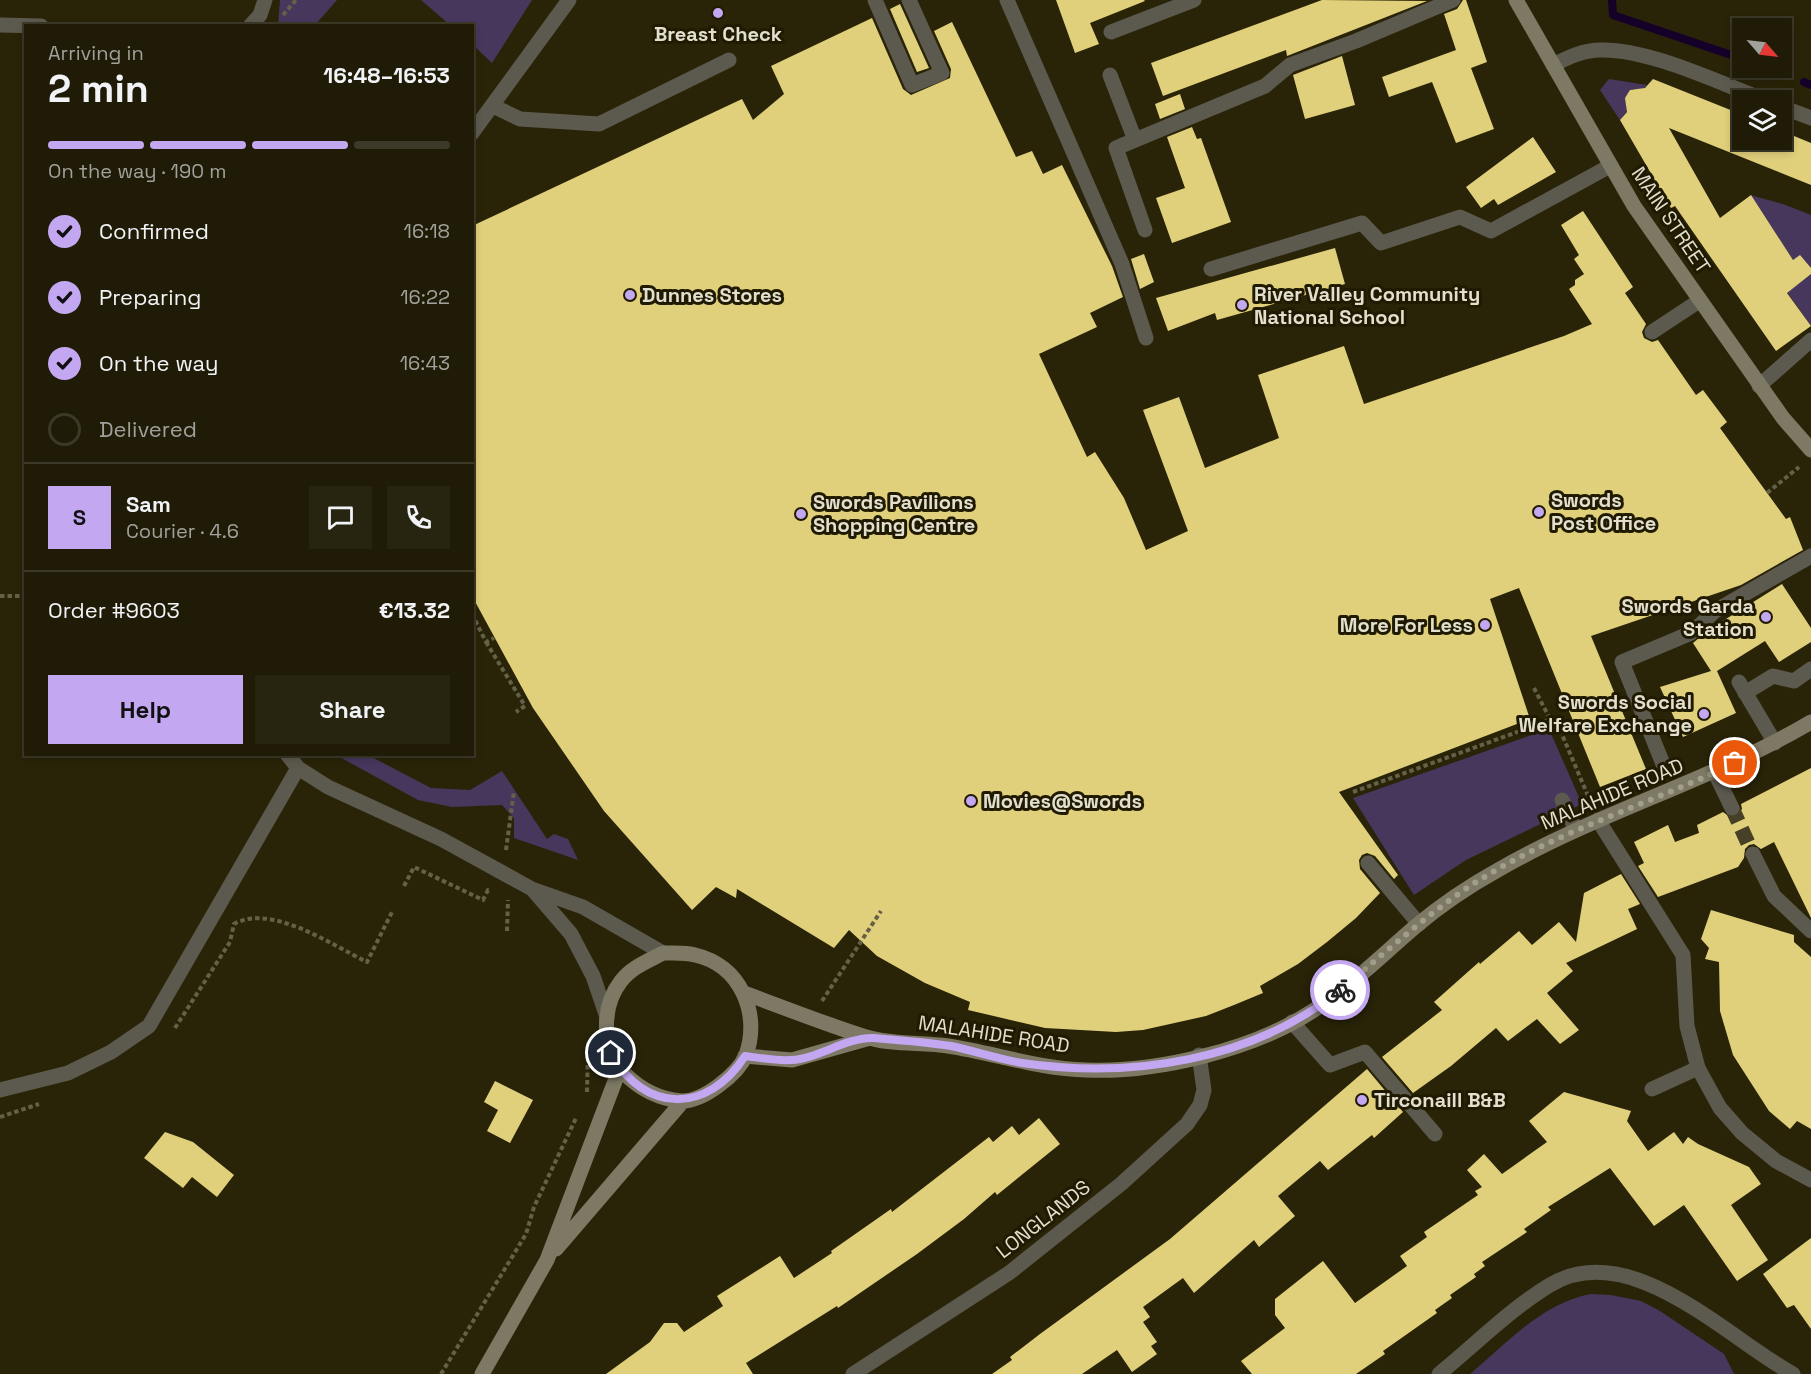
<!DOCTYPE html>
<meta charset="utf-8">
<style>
:root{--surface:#1f1b06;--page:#272410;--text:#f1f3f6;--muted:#a1a19b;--line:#3c3928;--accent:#c4a7f1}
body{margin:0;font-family:"Space Grotesk",sans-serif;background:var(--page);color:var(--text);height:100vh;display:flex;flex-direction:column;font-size:22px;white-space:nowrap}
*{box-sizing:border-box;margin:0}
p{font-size:20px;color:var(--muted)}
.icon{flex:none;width:33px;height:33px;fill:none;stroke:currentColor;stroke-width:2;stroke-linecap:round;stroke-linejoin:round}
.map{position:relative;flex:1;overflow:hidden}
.details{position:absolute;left:24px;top:24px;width:450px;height:732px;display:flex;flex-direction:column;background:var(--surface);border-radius:0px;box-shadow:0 3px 9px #0003,0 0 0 2px var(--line)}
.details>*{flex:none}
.needle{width:39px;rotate:118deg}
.tools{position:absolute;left:1732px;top:18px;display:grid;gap:12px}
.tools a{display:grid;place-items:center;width:60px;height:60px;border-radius:0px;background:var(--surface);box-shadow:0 3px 9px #0003,0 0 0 2px var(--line);font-size:30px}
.pin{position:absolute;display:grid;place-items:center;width:51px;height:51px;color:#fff;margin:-26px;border:3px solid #fff;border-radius:50%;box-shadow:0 2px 6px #0007}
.courier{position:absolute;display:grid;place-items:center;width:60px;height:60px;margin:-30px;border:4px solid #c4a7f1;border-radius:50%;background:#fff;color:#222;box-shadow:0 2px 8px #0007}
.overview em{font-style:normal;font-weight:800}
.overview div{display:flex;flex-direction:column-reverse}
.overview{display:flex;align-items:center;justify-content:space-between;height:102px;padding:0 24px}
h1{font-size:39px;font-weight:800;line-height:45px}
.bar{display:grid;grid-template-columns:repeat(4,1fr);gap:9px 6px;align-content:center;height:72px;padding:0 24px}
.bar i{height:8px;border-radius:4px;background:var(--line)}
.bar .active{background:var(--accent)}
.bar p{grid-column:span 4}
.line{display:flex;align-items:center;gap:15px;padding:0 24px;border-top:2px solid var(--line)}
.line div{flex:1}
.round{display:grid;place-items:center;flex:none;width:63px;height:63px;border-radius:0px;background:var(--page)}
ol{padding:0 24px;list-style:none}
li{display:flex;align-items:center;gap:18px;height:66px}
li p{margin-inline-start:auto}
li .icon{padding:6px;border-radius:50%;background:var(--accent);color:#111;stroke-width:4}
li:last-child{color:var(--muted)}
li i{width:33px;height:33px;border:3px solid var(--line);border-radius:50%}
.cta{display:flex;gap:12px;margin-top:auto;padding:12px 24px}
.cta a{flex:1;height:69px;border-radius:0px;background:var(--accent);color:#111;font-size:24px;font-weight:800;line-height:69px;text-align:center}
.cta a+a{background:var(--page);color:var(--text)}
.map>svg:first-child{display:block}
.green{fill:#47375d}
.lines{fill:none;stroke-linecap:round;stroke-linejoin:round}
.stream{stroke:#140029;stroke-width:8}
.building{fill:#e1d07b}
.minor-tunnel{stroke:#454026;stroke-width:15;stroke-dasharray:15 8;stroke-linecap:butt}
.path{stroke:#656149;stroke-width:4;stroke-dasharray:4.5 3;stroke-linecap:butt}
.service{stroke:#5c5a4e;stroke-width:15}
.minor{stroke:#5c5a4e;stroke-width:15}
.tertiary{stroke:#5c5a4e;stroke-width:15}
.secondary{stroke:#7d7965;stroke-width:15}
.done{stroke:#a19e89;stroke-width:6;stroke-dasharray:0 10.8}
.route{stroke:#c4a7f1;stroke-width:8}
.poi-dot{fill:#c4a7f1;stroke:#201a01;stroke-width:2}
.labels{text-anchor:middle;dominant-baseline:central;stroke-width:6;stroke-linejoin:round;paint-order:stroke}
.poi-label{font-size:20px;font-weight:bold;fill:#e2dfcf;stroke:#201a01;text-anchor:start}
.street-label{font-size:20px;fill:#e2dfcf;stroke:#201a01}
</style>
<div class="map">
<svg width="1811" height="1374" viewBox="0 0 1811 1374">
<rect width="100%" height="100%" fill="#292408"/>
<path class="green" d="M280,0H337L315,25H278Z
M421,0H532L492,63L473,45L472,26L450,25Z
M1609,79L1647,85L1642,91L1632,89L1625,98L1629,108L1620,120L1600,90Z
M1750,195L1783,204L1811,215V268L1793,260Z
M1811,274V326L1787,292Z
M1549,729L1582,804L1466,860L1414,895L1353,798Z
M336,755H368L431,788L470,790L502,771L547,839L554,834L568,839L578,860L514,838V818L502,805L452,807L418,800Z
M1591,1294L1611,1295L1641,1301L1660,1311L1724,1354L1734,1374H1470C1507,1343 1542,1303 1591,1294Z"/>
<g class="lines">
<path class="stream" d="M1612,0L1613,15L1743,59
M1804,82L1811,85"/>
</g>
<path class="building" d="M1056,0H1144L1145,1L1090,23L1099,44L1075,53Z
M1322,0L1427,1L1287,56L1286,50L1163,96L1151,63Z
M1463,0H1466L1487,62L1471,68L1494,129L1456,143L1432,82L1389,97L1382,77L1456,50L1444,14L1457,9Z
M900,4L929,68L917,72L890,9Z
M872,18L903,89L911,95L950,78L951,69L934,31L952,22L1016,157L1032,151L1043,174L1062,165L1112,266L1123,297L1090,313L1097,327L1039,354L1087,457L1095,452L1124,498L1146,550L1188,531L1143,410L1179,397L1205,468L1279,438L1258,375L1344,346L1364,404L1564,336L1592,324L1569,289L1575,285V280L1584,274L1574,259L1579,255L1561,225L1583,211L1633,287L1625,293L1646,324L1642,332L1644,338L1652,342L1658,340L1696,395L1703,390L1727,422L1720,428L1786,519L1790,517L1803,550L1741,585L1591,636L1646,769L1600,787L1519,588L1490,599L1530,719L1339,792L1398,875L1394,879L1375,856L1367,853L1362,855L1359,860L1360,869L1380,893L1356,918L1327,942L1298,964L1260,986L1263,993L1234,1005L1206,1016L1143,1030L1116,1032L1045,1028L968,1010L970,1002L925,983L877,956L849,930L834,948L737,889L736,898L716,887L692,910L604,811L533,708L472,596V226L742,99L753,120L784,94L771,66Z
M1342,56L1355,105L1305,119L1293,75Z
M1653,79L1743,115V140H1782V131L1811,143V185L1669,128L1720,218L1751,195L1793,260L1800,255L1811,268V274L1787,293L1811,326L1776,351L1675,206L1671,208L1620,120L1627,112L1625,98L1630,90L1645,88Z
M1180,94L1185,109L1160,119L1155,104Z
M1192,127L1197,139L1201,138L1231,222L1172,243L1156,198L1185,188L1167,137Z
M1533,137L1556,172L1498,205L1494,199L1481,208L1466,187Z
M1335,248L1345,284L1217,320L1215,313L1168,331L1156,298Z
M1144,254L1154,282L1140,289L1131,259Z
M1782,584L1811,628V642L1779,662L1765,641L1717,671L1736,713L1683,737L1660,687L1711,671L1693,643L1710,629Z
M1811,768V918L1774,842L1761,849L1754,844L1749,845L1745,849L1744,858L1738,867L1658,897L1638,866L1644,863L1634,842L1668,825L1675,842L1699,833L1697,825L1723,812L1731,818L1737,816L1742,809L1741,804Z
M1621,874L1640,904L1628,909L1637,929L1566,963L1573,971L1547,993L1579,1030L1560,1044L1537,1019L1508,1041L1496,1028L1451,1066L1413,1093L1382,1057L1442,1010L1434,1002L1479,962L1480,964L1519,931L1532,945L1559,922L1576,942L1584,893Z
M1711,910L1794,935V942L1811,957V1129L1797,1121L1790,1129L1769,1111L1733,1055L1720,1011L1719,962L1705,959L1709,948L1701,939Z
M1367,1069L1403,1112L1374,1138L1372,1135L1328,1170L1320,1161L1278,1196L1295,1216L1259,1247L1254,1240L1194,1293L1183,1278L1143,1307L1150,1317L1143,1322L1157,1342L1151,1346L1157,1354L1132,1372L1117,1350L1082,1374H992L1012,1360L1010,1357L1040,1334L1170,1239Z
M495,1081L533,1100L510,1143L487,1131L498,1110L484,1102Z
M1564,1092L1631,1111L1627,1121L1648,1151L1674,1132L1683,1144L1688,1137L1698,1144L1749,1167L1761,1184L1731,1205L1768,1260L1737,1281L1684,1205L1654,1226L1610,1168L1548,1207L1551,1210L1524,1229L1527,1232L1482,1262L1485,1266L1474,1274L1476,1277L1450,1295L1452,1298L1435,1310L1437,1313L1383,1351L1385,1354L1356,1374H1252L1241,1361L1285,1328L1275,1315V1299L1323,1261L1355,1303L1407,1266L1400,1256L1427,1237L1424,1232L1478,1195L1475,1191L1482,1187L1467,1170L1484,1154L1502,1174L1547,1142L1529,1121Z
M1039,1118L1060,1144L997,1195L995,1192L964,1219L917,1254L838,1308L837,1306L746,1363L753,1374H606L650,1342L664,1323H677L684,1332L723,1306L717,1296L780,1256L794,1278L832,1253L831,1251L891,1209L892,1212L989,1137L993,1142L1012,1126L1019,1135Z
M165,1132L193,1142L234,1175L217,1197L192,1177L183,1188L144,1158Z
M1811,1238V1329L1794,1305L1787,1308L1763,1274Z"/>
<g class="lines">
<path class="minor-tunnel" d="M1732,808L1753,854"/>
<path class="path" d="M283,15L296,0
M1767,493L1799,467
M0,596H26
M472,614L486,642L494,638
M486,642L525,706L516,712
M1534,688L1550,719L1539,724L1541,732
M1550,719L1558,725L1591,803
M1353,792L1539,724
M506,850L514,791
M404,886L414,867L483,900L488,890L491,891
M507,931L508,900
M822,1001L881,911
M175,1028L230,942L234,924C271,903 332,945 367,962L392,912
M587,1092L588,1052
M0,1117L39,1104
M441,1374L526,1234L534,1207L576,1118"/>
<path class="service" d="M875,0L912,85L942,73L909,0
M1007,0L1122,264L1146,338
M1111,32L1194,0
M1110,75L1135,140
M493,106L520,119L599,124L729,60
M472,133L569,0
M1145,230L1116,148L1265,86L1290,65L1356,41L1453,0
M1211,269L1362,223L1381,243L1460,217L1491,231L1610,166
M1652,332L1699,301
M1739,682L1775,743
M1745,693L1773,676L1794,681L1811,669
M287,754L298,768L328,787L441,839L532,889L583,907L663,953
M1663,764L1622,662L1691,633L1715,611L1811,556
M1562,800L1576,830
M1368,863L1419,924
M534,891L571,934L593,976L607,1017
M1292,1022L1330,1065L1365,1052L1435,1134
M1652,1089L1698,1068
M0,1090L68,1073L111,1052L149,1026L298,768"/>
<path class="minor" d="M0,25L41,26
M250,26L260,15L265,0
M1715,773L1732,808
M1598,820L1683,955L1687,1026L1698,1068L1720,1108L1742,1133L1776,1161L1811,1180
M1753,854L1774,896L1811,931
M853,1374L1009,1273L1121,1184L1187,1124L1200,1105L1204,1090L1199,1055
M1439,1374C1475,1345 1510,1309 1550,1285C1630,1237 1726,1337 1793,1374"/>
<path class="tertiary" d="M1553,65C1569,57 1583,50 1601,50C1650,49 1719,83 1765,100
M1782,107L1811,118
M1759,386L1811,340"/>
<path class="secondary" d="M1516,0L1634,206L1783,418L1811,450
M663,953C673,953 685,952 695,955C740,965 761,1013 746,1055C738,1074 703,1102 681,1101C660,1099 640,1089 625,1074C601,1050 601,1007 621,981C632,967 648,961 663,953Z
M744,993C785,1008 825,1024 866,1037C891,1045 922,1042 948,1046C994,1053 1039,1069 1086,1070C1156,1073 1252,1050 1311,1012C1349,988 1382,955 1416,926C1441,905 1469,886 1498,870C1598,812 1711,781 1811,722
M745,1056L792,1060L870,1038
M556,1249L683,1101
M482,1374L547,1260L620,1068"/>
</g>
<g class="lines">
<path class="done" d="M1340,990C1384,954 1426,915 1473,884C1554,832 1648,805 1735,763"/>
<path class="route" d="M611,1053C644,1114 708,1114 745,1056C760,1058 776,1061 791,1060C818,1059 846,1037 874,1038C899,1040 926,1042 951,1046C975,1051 998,1059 1022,1063C1130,1079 1253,1061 1340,990"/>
</g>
<g class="poi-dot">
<circle cx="718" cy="13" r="6"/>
<circle cx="630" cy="295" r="6"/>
<circle cx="1242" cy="305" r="6"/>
<circle cx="1539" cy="512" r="6"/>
<circle cx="801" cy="514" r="6"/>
<circle cx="1766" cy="617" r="6"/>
<circle cx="1485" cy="625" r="6"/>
<circle cx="1704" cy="714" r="6"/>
<circle cx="971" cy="801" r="6"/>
<circle cx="1362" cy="1100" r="6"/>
</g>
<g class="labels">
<g class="poi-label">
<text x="718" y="34" text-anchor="middle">Breast Check</text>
<text x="1254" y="294">River Valley Community<tspan x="1254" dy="23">National School</tspan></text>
<text x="642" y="295">Dunnes Stores</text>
<text x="1551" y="500">Swords<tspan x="1551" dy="23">Post Office</tspan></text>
<text x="813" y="502">Swords Pavilions<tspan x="813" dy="23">Shopping Centre</tspan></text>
<text x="1754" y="606" text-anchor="end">Swords Garda<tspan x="1754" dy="23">Station</tspan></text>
<text x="1473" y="625" text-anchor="end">More For Less</text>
<text x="1692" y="702" text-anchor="end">Swords Social<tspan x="1692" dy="23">Welfare Exchange</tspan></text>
<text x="983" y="801">Movies@Swords</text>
<text x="1374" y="1100">Tirconaill B&amp;B</text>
</g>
<g class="street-label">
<text transform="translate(1671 220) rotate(56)">MAIN STREET</text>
<text transform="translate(1612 794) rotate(-23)">MALAHIDE ROAD</text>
<text transform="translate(994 1034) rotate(9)">MALAHIDE ROAD</text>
<text transform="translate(1043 1219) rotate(-38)">LONGLANDS</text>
</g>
</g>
</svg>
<div class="tools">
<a><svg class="needle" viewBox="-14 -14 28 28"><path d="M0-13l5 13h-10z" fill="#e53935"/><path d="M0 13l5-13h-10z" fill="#a1a19b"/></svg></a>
<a><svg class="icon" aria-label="layers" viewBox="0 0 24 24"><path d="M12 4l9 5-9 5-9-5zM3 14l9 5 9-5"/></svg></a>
</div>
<div class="pin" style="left:1735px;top:763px;background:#ea580c"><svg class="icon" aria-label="bag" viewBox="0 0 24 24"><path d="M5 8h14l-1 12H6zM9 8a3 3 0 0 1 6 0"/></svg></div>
<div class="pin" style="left:611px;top:1053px;background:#1f2937"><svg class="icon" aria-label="home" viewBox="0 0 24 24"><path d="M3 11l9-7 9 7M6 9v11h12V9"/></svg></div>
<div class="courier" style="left:1340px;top:990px"><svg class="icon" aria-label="bike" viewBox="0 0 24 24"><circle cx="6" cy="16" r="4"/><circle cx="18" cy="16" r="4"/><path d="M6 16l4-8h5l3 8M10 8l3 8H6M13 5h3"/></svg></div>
<section class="details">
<div class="overview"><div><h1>2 min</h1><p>Arriving in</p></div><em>16:48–16:53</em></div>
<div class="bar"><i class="active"></i><i class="active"></i><i class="active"></i><i></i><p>On the way · 190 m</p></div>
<ol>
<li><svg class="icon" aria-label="check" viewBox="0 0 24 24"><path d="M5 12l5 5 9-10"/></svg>Confirmed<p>16:18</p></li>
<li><svg class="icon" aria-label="check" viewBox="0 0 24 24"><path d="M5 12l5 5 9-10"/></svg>Preparing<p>16:22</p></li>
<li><svg class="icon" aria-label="check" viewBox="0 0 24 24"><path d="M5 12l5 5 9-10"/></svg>On the way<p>16:43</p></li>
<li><i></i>Delivered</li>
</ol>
<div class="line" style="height:108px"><b class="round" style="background:var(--accent);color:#111">S</b><div><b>Sam</b><p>Courier · 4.6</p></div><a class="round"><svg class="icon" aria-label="chat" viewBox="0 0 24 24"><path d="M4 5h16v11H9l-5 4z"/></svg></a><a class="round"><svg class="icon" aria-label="phone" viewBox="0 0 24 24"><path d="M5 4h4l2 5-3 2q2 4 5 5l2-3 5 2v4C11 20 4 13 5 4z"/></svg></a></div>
<div class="line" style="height:78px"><div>Order #9603</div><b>€13.32</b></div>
<div class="cta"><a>Help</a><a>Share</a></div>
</section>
</div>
